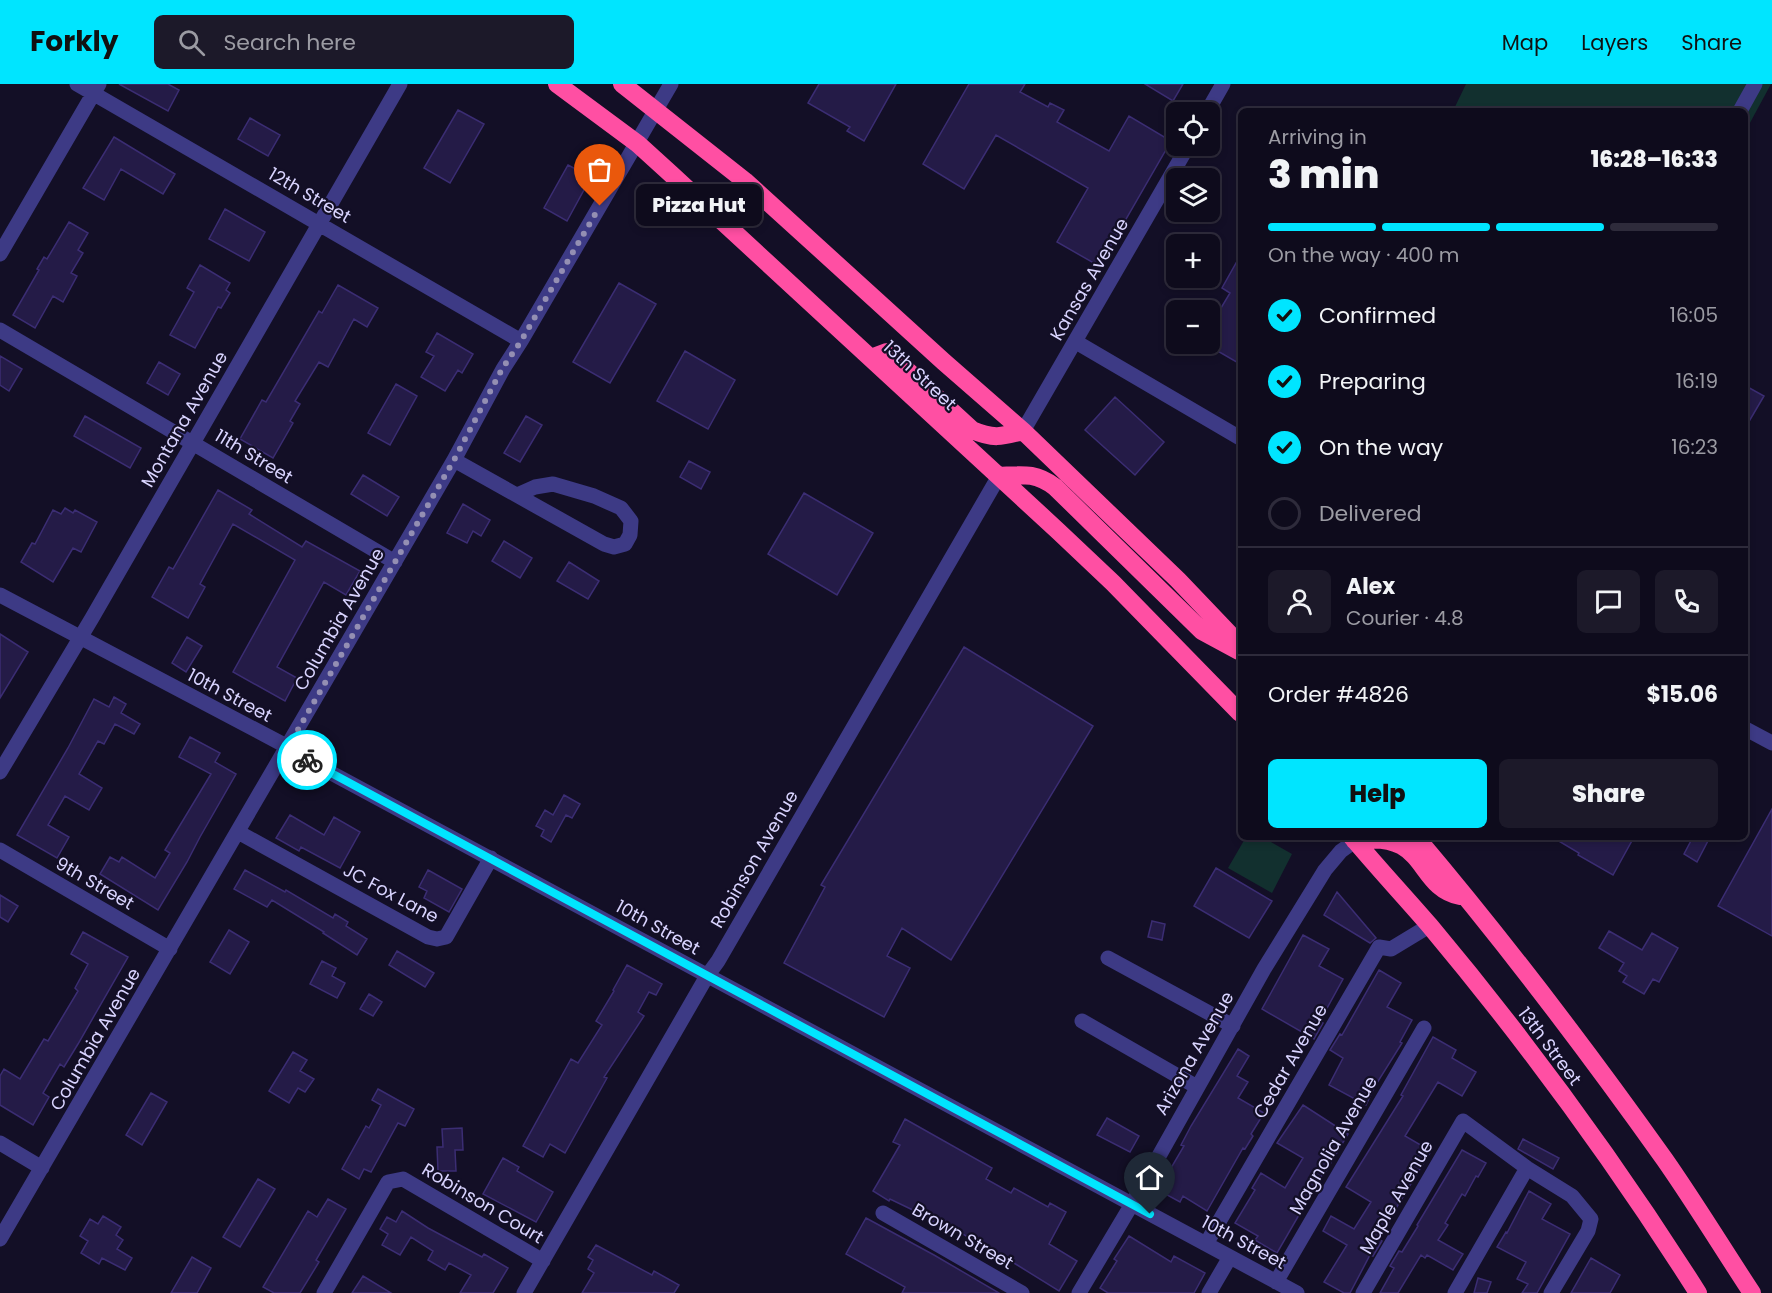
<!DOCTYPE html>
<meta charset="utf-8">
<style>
:root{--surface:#0e0b1c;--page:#1c1929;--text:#f1f3f6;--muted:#9b9ba3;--line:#2e2b3b;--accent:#00e5ff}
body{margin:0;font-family:Poppins,sans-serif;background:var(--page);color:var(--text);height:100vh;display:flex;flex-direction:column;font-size:22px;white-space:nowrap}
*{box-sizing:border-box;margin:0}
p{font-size:20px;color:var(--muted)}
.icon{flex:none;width:33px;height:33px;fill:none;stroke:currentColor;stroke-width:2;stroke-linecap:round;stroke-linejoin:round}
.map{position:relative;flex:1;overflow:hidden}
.details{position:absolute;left:1238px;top:24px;width:510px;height:732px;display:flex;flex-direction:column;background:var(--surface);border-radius:9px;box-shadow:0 3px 9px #0003,0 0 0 2px var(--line)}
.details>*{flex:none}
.buttons{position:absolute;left:1166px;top:18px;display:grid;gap:12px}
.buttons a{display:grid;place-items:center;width:54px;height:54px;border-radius:9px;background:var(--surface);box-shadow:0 3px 9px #0003,0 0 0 2px var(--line);font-size:30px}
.pin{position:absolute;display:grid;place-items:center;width:51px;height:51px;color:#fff;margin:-62px -26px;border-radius:50% 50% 50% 0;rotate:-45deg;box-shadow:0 0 6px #0007}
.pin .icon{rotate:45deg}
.courier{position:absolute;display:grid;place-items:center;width:60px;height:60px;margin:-30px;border:4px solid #00e5ff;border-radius:50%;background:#fff;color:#222;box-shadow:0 2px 8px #0007}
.bubble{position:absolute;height:42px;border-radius:9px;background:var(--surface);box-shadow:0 3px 9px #0003,0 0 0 2px var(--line);font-size:20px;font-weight:800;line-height:42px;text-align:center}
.headline em{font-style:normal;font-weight:800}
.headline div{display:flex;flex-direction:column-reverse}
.headline{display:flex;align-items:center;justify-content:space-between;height:102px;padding:0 30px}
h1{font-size:39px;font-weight:800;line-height:45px}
.bar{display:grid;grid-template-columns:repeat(4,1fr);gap:9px 6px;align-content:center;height:72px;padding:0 30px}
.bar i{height:8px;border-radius:4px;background:var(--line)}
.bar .selected{background:var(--accent)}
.bar p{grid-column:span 4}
.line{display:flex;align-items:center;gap:15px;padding:0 30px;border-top:2px solid var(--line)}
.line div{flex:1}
.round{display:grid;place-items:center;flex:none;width:63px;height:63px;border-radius:9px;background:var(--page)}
ol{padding:0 30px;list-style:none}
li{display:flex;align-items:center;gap:18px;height:66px}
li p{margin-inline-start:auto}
li .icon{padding:6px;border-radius:50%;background:var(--accent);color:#111;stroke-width:4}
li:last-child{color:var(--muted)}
li i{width:33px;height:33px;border:3px solid var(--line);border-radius:50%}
.button{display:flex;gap:12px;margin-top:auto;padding:12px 30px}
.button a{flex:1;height:69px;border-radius:9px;background:var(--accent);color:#111;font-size:24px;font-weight:800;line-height:69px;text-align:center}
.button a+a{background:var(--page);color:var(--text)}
header{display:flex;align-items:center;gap:36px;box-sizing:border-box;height:84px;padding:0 30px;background:var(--accent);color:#111}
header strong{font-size:28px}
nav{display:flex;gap:33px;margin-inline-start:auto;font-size:21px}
.search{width:420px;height:54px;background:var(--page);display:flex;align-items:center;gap:15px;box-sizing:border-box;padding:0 21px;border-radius:9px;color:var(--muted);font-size:22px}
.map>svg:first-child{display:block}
.green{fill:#12302f}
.building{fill:#241b47;stroke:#3b2d73;stroke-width:1.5}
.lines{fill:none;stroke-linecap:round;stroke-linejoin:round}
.minor{stroke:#3d3a85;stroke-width:15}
.highway{stroke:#ff4fa3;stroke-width:18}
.done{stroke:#948fb3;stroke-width:6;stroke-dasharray:0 10.8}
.route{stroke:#00e5ff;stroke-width:8}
.labels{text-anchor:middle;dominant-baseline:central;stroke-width:4.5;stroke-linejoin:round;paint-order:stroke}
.street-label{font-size:18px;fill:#d9d4ff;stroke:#130f26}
</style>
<header>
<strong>Forkly</strong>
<div class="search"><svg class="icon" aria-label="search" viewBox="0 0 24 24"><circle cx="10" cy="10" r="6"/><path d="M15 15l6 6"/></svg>Search here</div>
<nav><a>Map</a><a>Layers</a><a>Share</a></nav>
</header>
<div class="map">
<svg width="1772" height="1209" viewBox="0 0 1772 1209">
<rect width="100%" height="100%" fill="#130f26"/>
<path class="green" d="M1466,0H1771L1745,48L1744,27H1453Z
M1246,753H1262L1292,770L1272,809L1228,784Z"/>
<path class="building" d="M119,0H168L179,6L168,27Z
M819,0H896L864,57L847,47L850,43L808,19Z
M969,0H1025L1020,8L1048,23L1050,19L1064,26L1057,38L1109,67L1129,32L1171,57L1099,182L1057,158L1088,104L996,51L964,105L923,80Z
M1145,0H1183L1173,17Z
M458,26L484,40L450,99L424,84Z
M250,34L280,51L268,72L238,55Z
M114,53L175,90L163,110L121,85L104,116L83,104Z
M568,81L591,93L567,137L544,124Z
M225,125L265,148L249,177L209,155Z
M69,138L88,149L78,166L83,169L71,189L77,192L63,218L53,212L35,244L13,231L39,186L37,185L44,173L47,175Z
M1240,172V280L1209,262V244L1230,209L1222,204Z
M200,181L230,199L226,206L230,209L221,224L218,223L195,264L170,251L194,208L187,204Z
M619,199L656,220L610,299L573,278Z
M338,201L378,224L367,243L354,235L328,283L319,278L295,317L300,320L290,337L293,339L273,374L240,355L262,316L266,318L319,227L322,229Z
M437,249L473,270L462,289L458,286L445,307L421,293L434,272L426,268Z
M685,267L735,296L708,345L657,317Z
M0,272L22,285L9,307L0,301Z
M159,278L180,290L168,311L147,299Z
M396,300L417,312L390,361L368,349Z
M1744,301L1764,312L1744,346Z
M1115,313L1164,358L1135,391L1085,346Z
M85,332L141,364L130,384L74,352Z
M526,332L542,341L520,378L504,369Z
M689,377L710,388L701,405L680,393Z
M363,391L399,413L387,432L351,410Z
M218,406L252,426L249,430L302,463L306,457L360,487L346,511L324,498L277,583L297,594L285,617L233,588L295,476L233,440L200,500L205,503L188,534L152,513L169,483L173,485Z
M804,409L873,449L837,511L768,470Z
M463,420L490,436L481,452L473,447L467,459L447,449Z
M65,424L73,429L75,426L97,438L81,468L73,464L53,498L21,478L32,459L35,460L53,426L61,430Z
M504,457L532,474L520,494L492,477Z
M569,478L599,497L588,515L557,497Z
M0,550L28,568L0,614Z
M187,553L202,562L186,588L172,579Z
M964,563L1093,642L951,876L902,844L887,872L910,884L884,933L784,879L825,803L821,801Z
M114,613L126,620L121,629L140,640L134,650L115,640L104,660L98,657L79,690L102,704L89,726L65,712L48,741L69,753L57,774L17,751L68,664L94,615L109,623Z
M190,653L220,669L215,678L236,690L200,753L187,778L158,826L100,790L110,773L119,778L122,773L155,794L170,769L165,766L211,690L179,673Z
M564,711L580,720L572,734L566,731L551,758L541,752L544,746L536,742L545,726L553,731Z
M1772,725V852L1718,822Z
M290,731L324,751L334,733L360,748L340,784L301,763L299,767L276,754Z
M1552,753H1634L1613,791L1578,771L1579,769Z
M1693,753H1710L1697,778L1684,770Z
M1216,784L1272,817L1249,854L1194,822Z
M245,786L285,808L286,806L333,834L335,830L348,838L346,842L367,855L357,871L323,849L324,848L272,816L267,823L234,805Z
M428,786L462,805L449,828L424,814L427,807L419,803Z
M1337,808L1376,854L1370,859L1324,831Z
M0,811L18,822L8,838L0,833Z
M1152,837L1165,840L1162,856L1148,853Z
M229,846L249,858L230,890L210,878Z
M1609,847L1642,866L1652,849L1678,864L1659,898L1653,895L1644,910L1623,898L1627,892L1619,887L1624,879L1599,864Z
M83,848L128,873L78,960L64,983L60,980L43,1009L49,1013L33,1041L0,1021V992L4,985L20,995L44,955L48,957L78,907L75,904L88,880L71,870Z
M1303,851L1329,865L1319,882L1343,895L1320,937L1323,939L1314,955L1262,925Z
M397,867L434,889L425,903L389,881Z
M322,877L336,884L332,892L345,899L337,914L310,900Z
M627,881L662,900L656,911L649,908L638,928L644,932L604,993L607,994L565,1069L550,1060L543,1073L523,1062L571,975L578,979L602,941L596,937L614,907L613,906Z
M1379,886L1401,899L1387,923L1412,936L1400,958L1402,959L1375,1002L1366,1021L1329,1001L1343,974L1330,966L1340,950L1342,951Z
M369,910L382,918L373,932L360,925Z
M1433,953L1456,966L1452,974L1476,988L1462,1012L1438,998L1405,1052L1431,1067L1390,1134L1391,1135L1379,1155L1382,1157L1373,1172L1370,1171L1350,1209H1344L1324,1198L1347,1161L1323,1147L1331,1132L1354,1145L1371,1118L1346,1103L1403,1012L1401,1011Z
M1238,965L1249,972L1237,992L1248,998L1238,1014L1264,1029L1251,1050L1253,1052L1245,1065L1243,1064L1207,1127L1183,1112L1180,1118L1158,1106L1184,1062L1181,1061L1191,1042Z
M293,968L307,976L300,987L314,995L305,1008L298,1004L289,1019L269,1007Z
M378,1005L414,1025L405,1042L398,1039L371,1088L364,1085L359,1095L342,1085L366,1042L369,1044L381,1021L372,1016Z
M151,1009L167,1018L142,1061L126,1051Z
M1303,1021L1348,1050L1326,1087L1325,1086L1277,1169L1255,1156L1258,1152L1235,1139L1255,1106L1252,1104L1261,1089L1285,1104L1303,1074L1277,1059Z
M1107,1034L1139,1052L1130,1068L1097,1051Z
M905,1035L992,1084L986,1095L1011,1109L1014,1104L1048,1123L1050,1119L1066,1128L1049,1160L1077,1177L1059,1207L977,1156L976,1158L943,1138L941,1143L919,1129L890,1115L889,1117L873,1107L900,1061L893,1058Z
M462,1044L463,1066H455L456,1087H438L437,1063H443L442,1045Z
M1523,1055L1559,1074L1553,1085L1518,1065Z
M1462,1066L1486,1079L1478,1093L1476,1092L1465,1112L1462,1110L1445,1139L1448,1141L1438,1156L1463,1170L1453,1186L1427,1171L1425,1174L1421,1171L1398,1209H1380L1394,1184L1390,1182L1399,1167L1402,1168L1418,1142L1417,1141Z
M503,1074L519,1083L517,1087L553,1108L536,1138L483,1110Z
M258,1095L275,1105L240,1163L223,1153Z
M1529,1107L1551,1120L1542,1135L1570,1150L1537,1209H1522L1528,1200L1517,1195L1526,1178L1497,1163L1506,1148L1507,1149Z
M328,1115L346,1125L316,1176L319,1178L300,1209H274L263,1203L308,1127L317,1133Z
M402,1127L428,1144L482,1173L484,1170L508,1184L493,1209H460L471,1191L449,1179L445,1186L428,1176L433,1167L411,1153L400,1171L382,1161L388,1150L380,1145L387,1133L396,1138Z
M103,1132L121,1143L116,1151L123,1156L117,1165L132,1174L125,1186L102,1174L99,1180L81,1169L88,1157L80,1152L90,1135L98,1140Z
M866,1134L934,1171L999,1209H902L905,1203L846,1170Z
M1129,1152L1171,1178L1174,1172L1205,1189L1194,1209H1108L1100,1204L1117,1177L1114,1175Z
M596,1161L652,1191L654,1187L679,1201L674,1209H582L594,1189L588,1185L593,1176L588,1173Z
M192,1173L211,1184L197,1209H171Z
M1591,1174L1620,1191L1610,1209H1571Z
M363,1192L391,1209H352Z
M1478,1194L1491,1198L1487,1209H1474Z"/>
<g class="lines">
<path class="minor" d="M77,0L521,257
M1740,27L1755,0
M1207,28L1223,0
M0,170L99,0
M0,246L395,478
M1076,258L1240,354
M1023,347L1188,62
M454,376L604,460L614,463L625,460L630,451L631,437L621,424L594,412L553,400L535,403L517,411
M0,511L288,663L307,676L1297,1209
M1744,644L1772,659
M0,688L92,534L400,0
M238,748L428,853L437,855L446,853L491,774
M0,766L170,865
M1108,874L1233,942
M1082,937L1197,1003
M0,1059L42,1084
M883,1129L1022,1209
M0,1155L454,376L503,285L521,257L671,0
M1206,1160L1379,863L1391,865L1429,842
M1276,1198L1424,944
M324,1209L388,1098L403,1095L543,1177
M524,1209L707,892L718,877L999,392
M1079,1209L1132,1120L1264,885L1325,786L1341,767L1355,757
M1209,1209L1230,1173
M1363,1209L1463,1037L1527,1084L1572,1112L1591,1135L1588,1147L1551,1209
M1455,1209L1527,1084"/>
<path class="highway" d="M557,0L638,60L671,90L1058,447L1113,499L1240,629
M622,0L745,97L944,278L1023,347L1178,496L1240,561
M871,274L887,268L972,346C993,355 1001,353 1023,347
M999,392C1022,391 1035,388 1055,403L1202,547L1239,567
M1352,753C1377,783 1404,812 1430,842C1527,958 1617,1081 1698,1209
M1416,753C1504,857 1586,965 1665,1076C1695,1119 1723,1165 1752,1209
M1355,757C1429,745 1415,803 1460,812"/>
</g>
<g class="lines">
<path class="done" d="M307,676L288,663L454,376L502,285L521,257L600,122"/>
<path class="route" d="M307,676L1150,1130"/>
</g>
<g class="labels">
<g class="street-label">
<text transform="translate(310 111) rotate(30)">12th Street</text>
<text transform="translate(1089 195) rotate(-60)">Kansas Avenue</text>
<text transform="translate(920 291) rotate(43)">13th Street</text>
<text transform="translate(184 335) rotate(-60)">Montana Avenue</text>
<text transform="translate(254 372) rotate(31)">11th Street</text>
<text transform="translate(339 535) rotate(-60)">Columbia Avenue</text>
<text transform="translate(230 611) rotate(28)">10th Street</text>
<text transform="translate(754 775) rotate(-60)">Robinson Avenue</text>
<text transform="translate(95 799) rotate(30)">9th Street</text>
<text transform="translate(391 809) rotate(28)">JC Fox Lane</text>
<text transform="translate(658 843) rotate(29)">10th Street</text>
<text transform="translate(95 955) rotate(-60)">Columbia Avenue</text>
<text transform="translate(1550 962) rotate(53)">13th Street</text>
<text transform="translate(1194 969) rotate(-60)">Arizona Avenue</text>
<text transform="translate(1290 977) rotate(-60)">Cedar Avenue</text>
<text transform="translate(1333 1061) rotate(-60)">Magnolia Avenue</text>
<text transform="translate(1396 1113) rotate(-60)">Maple Avenue</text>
<text transform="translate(483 1119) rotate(31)">Robinson Court</text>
<text transform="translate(963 1152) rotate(30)">Brown Street</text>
<text transform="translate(1244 1158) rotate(28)">10th Street</text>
</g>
</g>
</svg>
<div class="buttons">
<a><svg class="icon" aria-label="locate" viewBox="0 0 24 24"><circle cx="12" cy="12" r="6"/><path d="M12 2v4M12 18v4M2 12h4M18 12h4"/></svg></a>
<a><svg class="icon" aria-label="layers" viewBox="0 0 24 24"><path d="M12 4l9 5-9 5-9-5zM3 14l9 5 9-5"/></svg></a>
<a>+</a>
<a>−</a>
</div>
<div class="pin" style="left:600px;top:122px;background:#ea580c"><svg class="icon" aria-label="bag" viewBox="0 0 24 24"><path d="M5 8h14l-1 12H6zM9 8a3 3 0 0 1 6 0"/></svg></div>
<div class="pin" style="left:1150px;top:1130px;background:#1f2937"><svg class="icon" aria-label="home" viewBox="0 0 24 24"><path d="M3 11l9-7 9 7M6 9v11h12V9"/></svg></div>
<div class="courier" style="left:307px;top:676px"><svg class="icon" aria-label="bike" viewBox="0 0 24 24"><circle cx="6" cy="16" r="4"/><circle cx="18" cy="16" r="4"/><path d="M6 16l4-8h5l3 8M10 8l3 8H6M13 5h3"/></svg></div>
<div class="bubble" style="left:636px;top:100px;width:126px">Pizza Hut</div>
<section class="details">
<div class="headline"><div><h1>3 min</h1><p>Arriving in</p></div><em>16:28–16:33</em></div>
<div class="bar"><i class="selected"></i><i class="selected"></i><i class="selected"></i><i></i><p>On the way · 400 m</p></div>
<ol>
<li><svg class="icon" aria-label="check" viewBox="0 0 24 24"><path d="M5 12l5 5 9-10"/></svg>Confirmed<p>16:05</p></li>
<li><svg class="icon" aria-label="check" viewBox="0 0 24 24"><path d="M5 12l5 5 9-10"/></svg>Preparing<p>16:19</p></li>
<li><svg class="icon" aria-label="check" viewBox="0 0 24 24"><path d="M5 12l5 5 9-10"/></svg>On the way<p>16:23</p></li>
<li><i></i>Delivered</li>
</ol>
<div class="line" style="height:108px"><a class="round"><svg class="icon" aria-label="person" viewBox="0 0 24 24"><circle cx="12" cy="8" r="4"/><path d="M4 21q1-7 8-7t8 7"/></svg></a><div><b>Alex</b><p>Courier · 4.8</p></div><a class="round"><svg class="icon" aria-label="chat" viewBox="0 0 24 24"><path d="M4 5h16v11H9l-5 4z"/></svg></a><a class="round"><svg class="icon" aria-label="phone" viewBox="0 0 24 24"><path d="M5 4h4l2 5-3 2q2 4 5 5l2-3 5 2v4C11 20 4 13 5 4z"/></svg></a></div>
<div class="line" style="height:78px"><div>Order #4826</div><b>$15.06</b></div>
<div class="button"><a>Help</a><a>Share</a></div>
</section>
</div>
